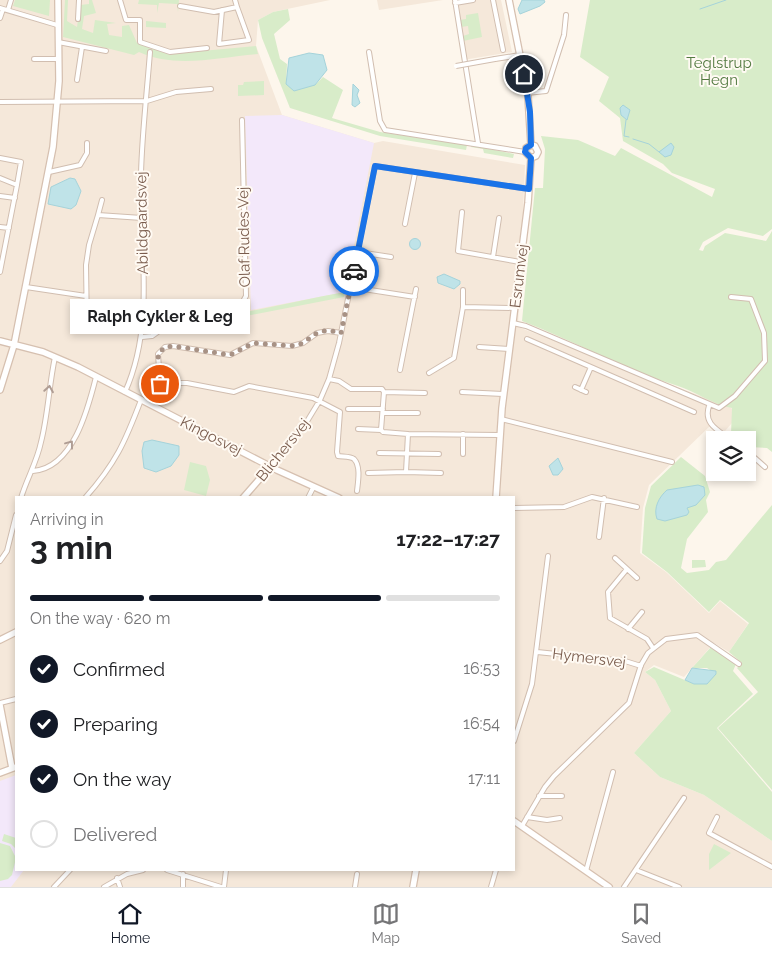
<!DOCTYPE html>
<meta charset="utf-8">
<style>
:root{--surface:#fff;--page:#f6f6f6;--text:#202124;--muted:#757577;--line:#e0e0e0;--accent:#111827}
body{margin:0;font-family:Raleway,sans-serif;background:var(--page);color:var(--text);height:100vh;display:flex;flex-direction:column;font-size:19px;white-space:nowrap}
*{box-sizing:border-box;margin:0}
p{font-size:16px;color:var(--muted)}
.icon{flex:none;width:28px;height:28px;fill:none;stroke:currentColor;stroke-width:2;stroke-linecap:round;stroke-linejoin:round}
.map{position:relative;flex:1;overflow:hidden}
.details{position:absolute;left:15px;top:496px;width:500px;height:375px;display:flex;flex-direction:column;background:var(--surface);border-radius:0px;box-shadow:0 2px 8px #0003}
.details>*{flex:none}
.tools{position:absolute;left:706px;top:431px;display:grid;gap:10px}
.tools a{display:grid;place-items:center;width:50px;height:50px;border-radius:0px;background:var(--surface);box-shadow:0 2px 8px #0003;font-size:25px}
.pin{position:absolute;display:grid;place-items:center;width:42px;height:42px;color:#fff;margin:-21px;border:2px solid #fff;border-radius:50%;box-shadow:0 1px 5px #0007}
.courier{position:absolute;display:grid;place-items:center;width:50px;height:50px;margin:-25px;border:4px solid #1a73e8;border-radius:50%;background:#fff;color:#222;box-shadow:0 1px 6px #0007}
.bubble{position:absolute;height:35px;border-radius:0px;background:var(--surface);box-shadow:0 2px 8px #0003;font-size:16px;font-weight:700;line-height:35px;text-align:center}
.overview em{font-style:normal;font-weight:700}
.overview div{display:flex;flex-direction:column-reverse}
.overview{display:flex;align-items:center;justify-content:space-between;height:85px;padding:0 15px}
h1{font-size:32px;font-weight:700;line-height:38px}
.bar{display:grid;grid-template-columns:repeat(4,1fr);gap:8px 5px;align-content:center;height:60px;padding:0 15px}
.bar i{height:6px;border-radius:4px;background:var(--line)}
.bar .on{background:var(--accent)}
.bar p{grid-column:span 4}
ol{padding:0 15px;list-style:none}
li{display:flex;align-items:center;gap:15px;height:55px}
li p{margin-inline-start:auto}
li .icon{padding:5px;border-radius:50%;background:var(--accent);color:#fff;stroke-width:4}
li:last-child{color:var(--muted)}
li i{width:28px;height:28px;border:2px solid var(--line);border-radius:50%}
.tab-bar{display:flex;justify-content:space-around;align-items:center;height:70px;border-top:1px solid var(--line);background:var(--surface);font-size:14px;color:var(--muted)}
.tab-bar a{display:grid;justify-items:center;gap:2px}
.tab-bar .on{color:var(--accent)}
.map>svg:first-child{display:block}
.residential{fill:#f5e8da;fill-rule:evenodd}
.education{fill:#f3e8fa}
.green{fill:#d8ecc9}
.water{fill:#bfe3e8;stroke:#a5d3da}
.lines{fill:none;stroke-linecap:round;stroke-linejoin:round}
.stream{stroke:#a5d3da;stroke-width:1}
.street-casing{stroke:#d1beb0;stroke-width:6}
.secondary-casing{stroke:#d6c0b0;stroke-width:8}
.street{stroke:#fff;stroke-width:4}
.secondary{stroke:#fff;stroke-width:5.5}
.street-bridge-casing{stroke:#d1beb0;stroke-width:6;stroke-linecap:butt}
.street-bridge{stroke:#fff;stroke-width:4}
.oneway{stroke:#af9d94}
.done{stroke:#a89285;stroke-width:5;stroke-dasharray:0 9}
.route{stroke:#1a73e8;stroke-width:6}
.labels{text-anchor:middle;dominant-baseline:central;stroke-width:4;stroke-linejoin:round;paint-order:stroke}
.park-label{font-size:15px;fill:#537a41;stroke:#fffaf3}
.street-label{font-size:15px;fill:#7a5c4d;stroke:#fffaf3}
</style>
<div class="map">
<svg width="772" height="887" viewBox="0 0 772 887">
<rect width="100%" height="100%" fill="#fdf6ec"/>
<path class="residential" d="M0,0H330L273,12L258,20L256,46L282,115L374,143L383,141L525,165L518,327L730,407L739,415L725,431L709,427L649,485L643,508L640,553L666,572L709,613L720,601L748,624L729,652L714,643L684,677L654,665L645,672L655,680L671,711L634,753L660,777L704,795L772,841V887H0ZM16,498H514V870H16Z
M377,0H443L379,10Z
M453,0H501L512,52L463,60Z"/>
<path class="education" d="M282,115L374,143L345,292L251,310L245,116Z
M16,775V870H24L11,887H0V781Z"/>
<path class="green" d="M15,0H50L49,16L13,6Z
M65,0H68L67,21L77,27L80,5L89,4V0H92L96,13L84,16L82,29L93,33L95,20L116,23L107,24L109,35L122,37V26L129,25L137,43L169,54L256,46L258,54C220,57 175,69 139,52L134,55L63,37Z
M139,0H179L178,12L177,4L159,3L157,13V5L138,4Z
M590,0H772V229L763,236L728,228L703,242L699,250L703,251L705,246L725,233L766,241L772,231V452L767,448L748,447V440H739L731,434L732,408C714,405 696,392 678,386C624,369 574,341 522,321L535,188H543L545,149L541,136L578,140L615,156L621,148L712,197L715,189L672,173L663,164L623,141L620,118L599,101L609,77L580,57Z
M288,9L290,20L274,34L280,59L287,64L286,84L315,85L323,77L343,90L332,118L380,132L467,145L466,150L380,136L290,108L262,38L258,20L273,12Z
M478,13L482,37L463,41V36L469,34L468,26L461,27L460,20L466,19V15Z
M146,21L166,23V28L146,27Z
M264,81V95L238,96V85H243L244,82Z
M471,145L514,154L513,158L484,153L483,149L471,147Z
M345,292L344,297L236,318L194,321C244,314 295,301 345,292Z
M681,457L705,476L710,492L706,500L708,512L687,539L681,568L687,573L709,570L716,562L726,560L772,505V790L718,728L758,692L737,668L742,663L729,652L749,623L720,600L709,612L667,572L642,553L645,508L651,486Z
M190,462L206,466L210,480L206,496L184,490Z
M692,560H705L706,567L692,568Z
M711,647L736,664L733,671L753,694L717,728L772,792V841L704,795L660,777L634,753L671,711L655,680L645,672L654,667L694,684L716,674L707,668H692Z
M4,834L16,838V849L11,844L2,841Z
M0,843L10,846L16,858L12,875L8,879L0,881Z
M714,844L731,853L709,870V854Z"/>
<path class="water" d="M522,0H544L545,2L540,6L520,14L518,9Z
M309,53L323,55L327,70L315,85L294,91L286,84L289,58Z
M353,84L359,90L357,95L360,103L355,107L352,105Z
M623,105L630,110L627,120L621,115L620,108Z
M671,143L674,147L671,155L665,157L659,152Z
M70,178L75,179L81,191L76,205L71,209L48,204L51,187Z
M409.5 244a5.5 5.5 0 1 1 11 0a5.5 5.5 0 1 1-11 0Z
M444,274L460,281V284L454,289L438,283L437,277Z
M152,440L179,446V455L171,466L156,472L144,468L142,451L144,442Z
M558,458L563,469L558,475H553L549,466Z
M698,485L704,487L705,495L696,505L687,508L689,512L687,515L665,521L657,519C653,508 659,497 667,490Z
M692,668L716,671V674L707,684H694L685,680Z"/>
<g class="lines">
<path class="stream" d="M700,9L726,0
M626,120L624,136L629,137
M633,139L649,144L659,152"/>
<g class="street-casing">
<path id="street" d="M120,0L126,20H140V42L170,52L207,48
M455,0L478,143
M493,0L503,50
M455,3L473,0
M180,6L214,12L237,7L235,0
M0,8L57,25
M8,10L11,0
M222,10L219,44L249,40L237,7
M0,18L3,9
M78,19L79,0
M58,42L106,51
M369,52L380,121L385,130L525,152
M34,59H59
M495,59L520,55
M77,80L82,47
M527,93L546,91L564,35L566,15
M0,102L147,101L176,92L211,89
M0,158L21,162L17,185
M49,172L80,165L87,153V143
M0,178L17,185L0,272
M0,196L15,198
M462,212L458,251L520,262
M98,215L102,200
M405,224L415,173
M0,227L9,228
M358,252L391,257
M493,257L499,218
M26,287L86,296
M351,287L415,297
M463,307L515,308
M513,323L526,326L719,408L735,396L765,361L764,333L751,299L731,297
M87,329L86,265L89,245L98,215L142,218
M341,333L328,331L317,333L303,343L292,346L253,343L230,355L173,346L165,347L158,354L160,383H187L234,392L249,386L313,398L340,412L337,452L338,456C342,457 350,456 354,459C361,466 358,482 357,491
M142,337L152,336L180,316L234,309L241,305L246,296L242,120
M527,339L694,412
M479,347L509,349
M400,370L416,289
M429,373L454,358L463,307V290
M329,379L339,381L351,389H382L384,392L381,430L383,432L408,434L406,472L368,473
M575,387L586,392
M581,390L591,367
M125,392C156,323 139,246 141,174C142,133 147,92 150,52
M384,392L425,393
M462,392L503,394
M709,406C703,424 718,430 731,440
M348,409H383
M383,413H418
M501,419L672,462
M358,429L381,430
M408,434L499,435
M748,452L765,467
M379,453L439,454
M463,454V434
M270,467L306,423L320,400L329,379L339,343L375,166L529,189
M33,471C73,468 88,409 96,377
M406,472L441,473
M21,498C27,478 37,462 41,442C48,415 49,385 55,357
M85,498C116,463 125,442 141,400
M308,498L313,488
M514,508L564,507L592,497L637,507
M599,537L604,498
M615,558L637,578
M0,561L7,551L16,515
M627,569L608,592L610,618L647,639L653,648
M628,629L642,612
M537,652L625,661L641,666
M0,703L16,699
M514,741L532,684L548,556
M539,796H562
M527,817L547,820L560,818
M717,817L709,833L772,867
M522,826L545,787L554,776L629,703L641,665L648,653L666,639L697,635L739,664
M167,870L221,887
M636,870L679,887
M586,871L613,772
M183,874V887
M117,878L120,887
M54,887L70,870
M104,887L127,874L143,870
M224,887L226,870
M355,887L357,874
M491,887L496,870
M624,887L684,798"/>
</g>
<g class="secondary-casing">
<path id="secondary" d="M509,0L528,96L531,145
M531,158L536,156L538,152L535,146L531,145
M531,158L525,152L526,148L531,145
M0,341L43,352L78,367L277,470L339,498
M0,390L14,345L53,147L59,81L58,0
M243,498L270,467
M496,498L502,408L528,203L531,158
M0,640L16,632
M0,705L12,768
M0,773L16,767
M514,821L609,887
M413,887L416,870"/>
</g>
<use href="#street" class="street"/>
<use href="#secondary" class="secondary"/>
<g class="street-bridge-casing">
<path id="street-bridge" d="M456,66L495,59"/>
</g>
<use href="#street-bridge" class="street-bridge"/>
</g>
<defs><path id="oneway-chevron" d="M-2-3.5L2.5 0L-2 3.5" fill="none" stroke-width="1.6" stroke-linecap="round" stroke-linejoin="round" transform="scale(1.25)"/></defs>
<g class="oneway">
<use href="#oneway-chevron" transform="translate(49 389) rotate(-81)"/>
<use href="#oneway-chevron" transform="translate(70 444) rotate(-53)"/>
</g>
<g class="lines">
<path class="done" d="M160,384L158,354L165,347L173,346L230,355L253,343L294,346L303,343L317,333L328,330L341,333L354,271"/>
<path class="route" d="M354,271L375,166L529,189L531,158L525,152L526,148L531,145L530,112L524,74"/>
</g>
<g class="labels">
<g class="park-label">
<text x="719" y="63">Teglstrup<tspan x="719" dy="17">Hegn</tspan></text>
</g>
<g class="street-label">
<text transform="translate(142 223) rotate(-91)">Abildgaardsvej</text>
<text transform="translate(244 237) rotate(-91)">Olaf Rudes Vej</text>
<text transform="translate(519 276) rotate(-83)">Esrumvej</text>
<text transform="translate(211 436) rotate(27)">Kingosvej</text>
<text transform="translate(283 450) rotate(-51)">Blichersvej</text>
<text transform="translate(589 658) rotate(7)">Hymersvej</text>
</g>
</g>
</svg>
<div class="tools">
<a><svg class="icon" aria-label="layers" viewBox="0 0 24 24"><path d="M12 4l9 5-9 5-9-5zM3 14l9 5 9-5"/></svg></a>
</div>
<div class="pin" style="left:160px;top:384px;background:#ea580c"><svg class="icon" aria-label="bag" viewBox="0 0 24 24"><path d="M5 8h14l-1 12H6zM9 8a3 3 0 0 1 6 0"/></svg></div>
<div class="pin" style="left:524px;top:74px;background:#1f2937"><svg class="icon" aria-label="home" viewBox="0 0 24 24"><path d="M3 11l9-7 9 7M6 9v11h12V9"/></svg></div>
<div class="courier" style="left:354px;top:271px"><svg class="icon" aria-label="car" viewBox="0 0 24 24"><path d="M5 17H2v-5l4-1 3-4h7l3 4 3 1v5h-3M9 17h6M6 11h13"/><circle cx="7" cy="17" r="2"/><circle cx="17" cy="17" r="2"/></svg></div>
<div class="bubble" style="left:70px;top:299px;width:180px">Ralph Cykler &amp; Leg</div>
<section class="details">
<div class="overview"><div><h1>3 min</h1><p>Arriving in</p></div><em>17:22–17:27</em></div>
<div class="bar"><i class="on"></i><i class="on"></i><i class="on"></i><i></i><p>On the way · 620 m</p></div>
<ol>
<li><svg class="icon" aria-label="check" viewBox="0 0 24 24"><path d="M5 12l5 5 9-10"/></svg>Confirmed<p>16:53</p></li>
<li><svg class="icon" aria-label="check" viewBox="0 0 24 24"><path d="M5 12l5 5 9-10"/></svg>Preparing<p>16:54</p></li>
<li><svg class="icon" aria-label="check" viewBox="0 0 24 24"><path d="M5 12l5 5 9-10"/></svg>On the way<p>17:11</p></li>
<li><i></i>Delivered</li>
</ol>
</section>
</div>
<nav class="tab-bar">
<a class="on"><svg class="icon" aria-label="home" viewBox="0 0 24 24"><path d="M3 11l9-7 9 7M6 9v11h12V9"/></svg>Home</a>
<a><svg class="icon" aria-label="map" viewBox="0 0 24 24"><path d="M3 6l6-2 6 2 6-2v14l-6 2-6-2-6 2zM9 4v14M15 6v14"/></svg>Map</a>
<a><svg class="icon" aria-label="saved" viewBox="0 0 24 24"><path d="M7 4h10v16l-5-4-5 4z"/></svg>Saved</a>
</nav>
